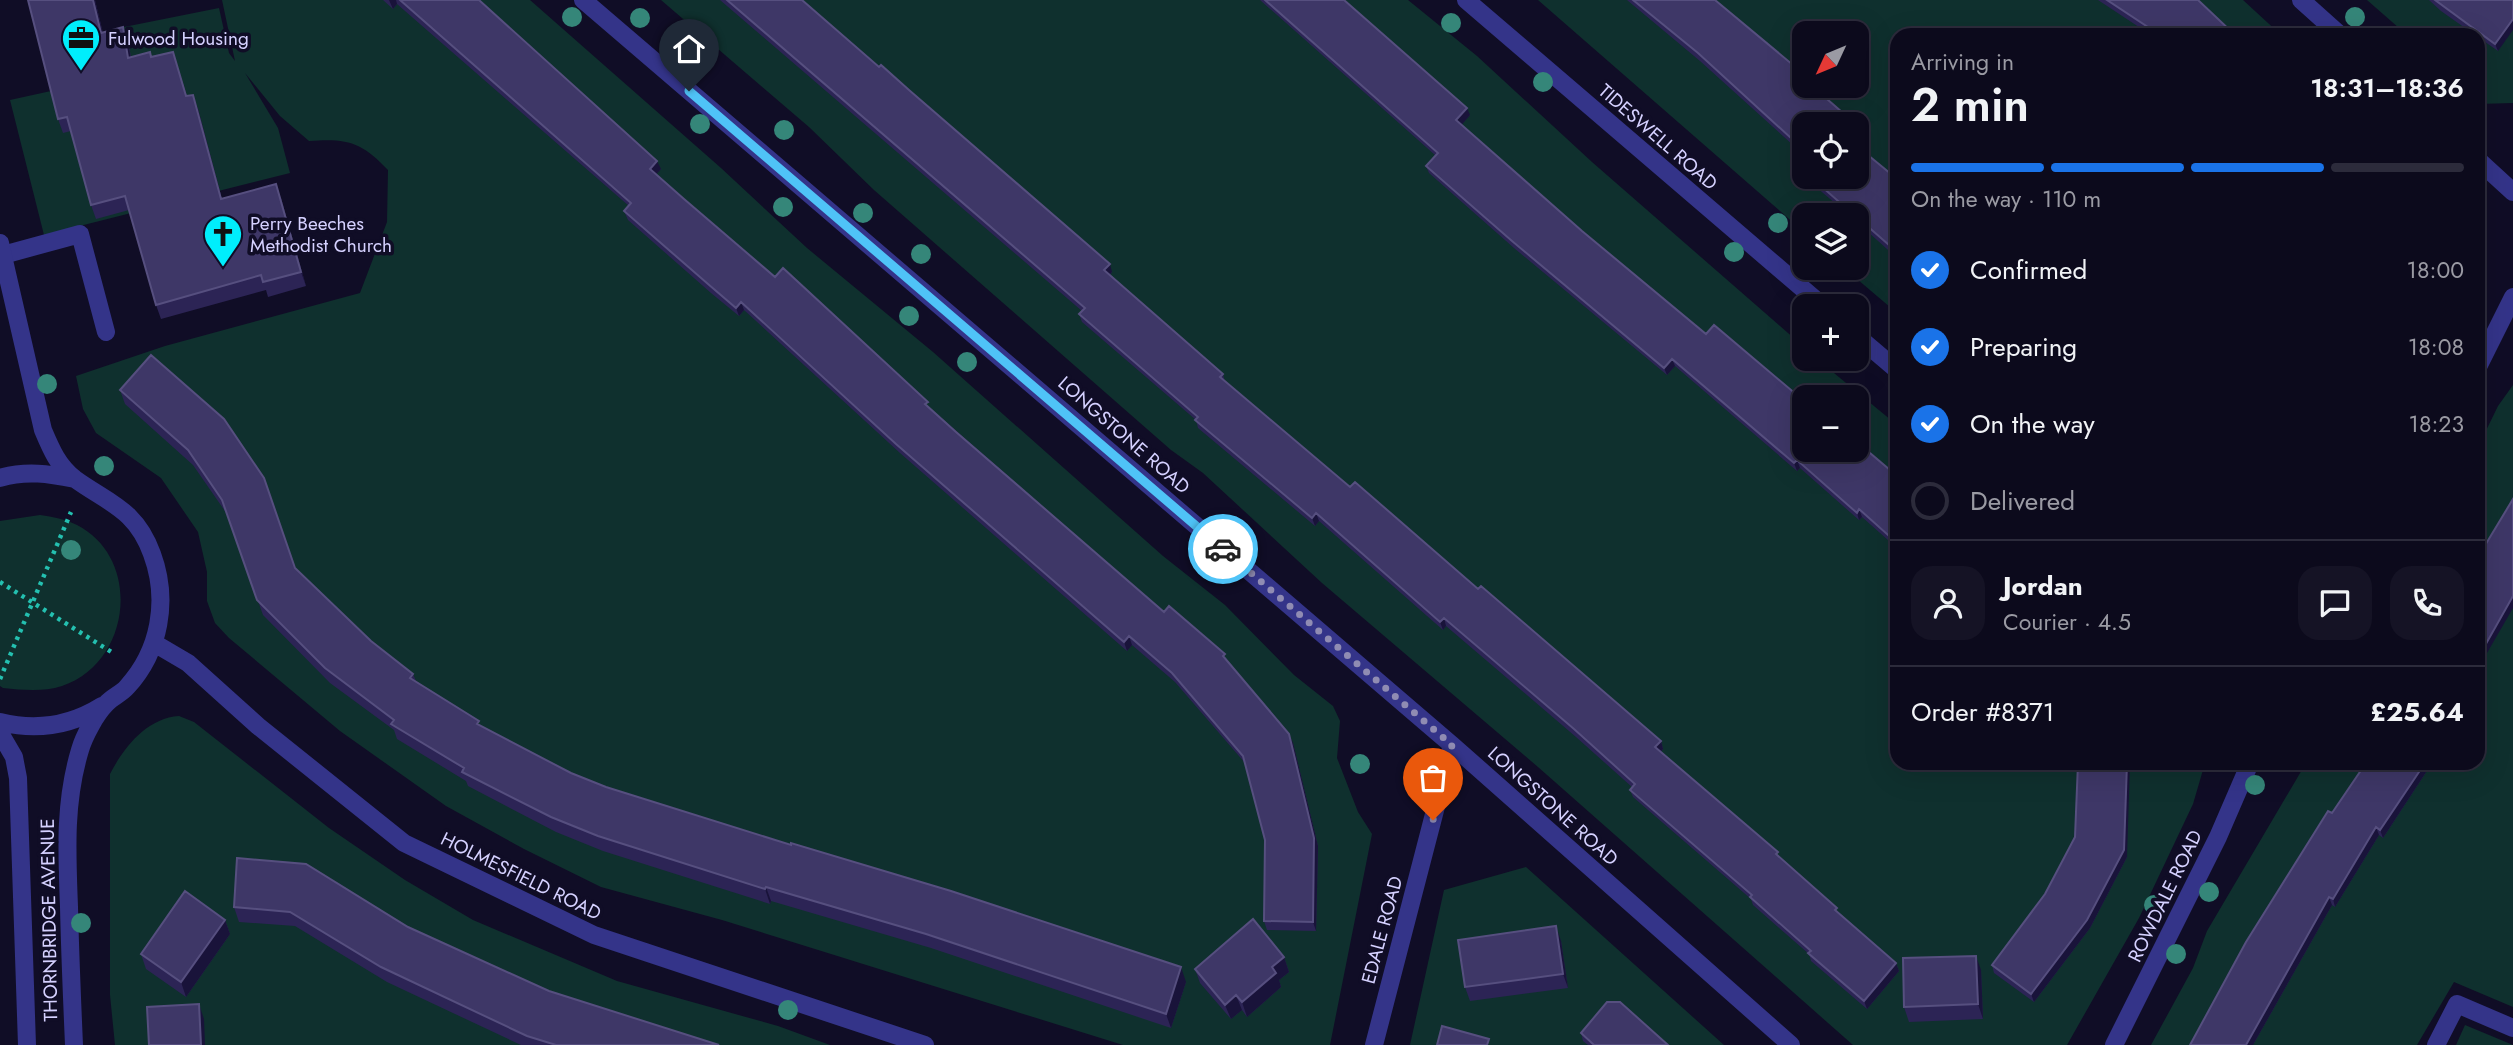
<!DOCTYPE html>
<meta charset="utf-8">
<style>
:root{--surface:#0c0a1c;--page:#151325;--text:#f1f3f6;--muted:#9a9aa3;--line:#2c2b3b;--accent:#1a73e8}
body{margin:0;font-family:Jost,sans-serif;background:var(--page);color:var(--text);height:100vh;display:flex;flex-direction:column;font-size:26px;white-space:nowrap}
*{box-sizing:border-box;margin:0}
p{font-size:23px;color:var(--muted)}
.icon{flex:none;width:38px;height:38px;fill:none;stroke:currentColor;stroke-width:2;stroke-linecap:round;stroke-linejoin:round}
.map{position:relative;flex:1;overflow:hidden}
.details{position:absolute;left:1890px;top:28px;width:595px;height:742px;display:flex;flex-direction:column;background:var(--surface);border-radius:21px;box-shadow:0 7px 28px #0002,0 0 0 2px var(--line)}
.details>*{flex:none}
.needle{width:46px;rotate:226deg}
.fabs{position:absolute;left:1792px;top:21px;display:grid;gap:14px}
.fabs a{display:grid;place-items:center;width:77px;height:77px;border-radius:14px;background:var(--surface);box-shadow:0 7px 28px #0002,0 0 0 2px var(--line);font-size:35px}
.pin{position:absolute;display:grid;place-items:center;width:60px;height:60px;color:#fff;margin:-72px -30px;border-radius:50% 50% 50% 0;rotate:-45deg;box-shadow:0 0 7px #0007}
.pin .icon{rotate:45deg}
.courier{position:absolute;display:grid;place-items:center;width:70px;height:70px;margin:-35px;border:5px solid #4fc3f7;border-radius:50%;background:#fff;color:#222;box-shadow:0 2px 9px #0007}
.headline em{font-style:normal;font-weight:600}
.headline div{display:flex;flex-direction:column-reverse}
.headline{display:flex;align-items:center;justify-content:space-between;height:119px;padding:0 21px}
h1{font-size:46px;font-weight:600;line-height:52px}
.bar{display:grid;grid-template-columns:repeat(4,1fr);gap:10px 7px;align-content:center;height:84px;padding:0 21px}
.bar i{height:9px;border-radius:5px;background:var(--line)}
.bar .selected{background:var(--accent)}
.bar p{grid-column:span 4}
.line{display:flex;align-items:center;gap:18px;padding:0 21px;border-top:2px solid var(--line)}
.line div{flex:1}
.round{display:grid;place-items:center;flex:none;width:74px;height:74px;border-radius:21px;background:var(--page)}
ol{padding:0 21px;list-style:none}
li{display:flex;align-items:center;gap:21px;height:77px}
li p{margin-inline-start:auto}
li .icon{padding:7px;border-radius:50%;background:var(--accent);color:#fff;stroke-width:4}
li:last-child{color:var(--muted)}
li i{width:38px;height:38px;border:4px solid var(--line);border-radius:50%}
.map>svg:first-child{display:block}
.green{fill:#0f302e;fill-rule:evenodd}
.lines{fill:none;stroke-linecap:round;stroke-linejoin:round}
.path{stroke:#24c0b0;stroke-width:4.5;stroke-dasharray:3.5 5;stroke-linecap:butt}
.lane{stroke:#343489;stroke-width:18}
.street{stroke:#343489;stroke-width:18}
.tree{fill:#358679}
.wall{fill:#2c2455}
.shaded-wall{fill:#19133a}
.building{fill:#3e3767;stroke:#564f7f;stroke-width:2}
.done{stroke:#908cb3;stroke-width:7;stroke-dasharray:0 12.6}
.route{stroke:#4fc3f7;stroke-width:9}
.labels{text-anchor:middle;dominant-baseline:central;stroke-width:7;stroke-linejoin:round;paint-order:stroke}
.poi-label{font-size:19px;fill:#d5d1ff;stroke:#100d26;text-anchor:start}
.street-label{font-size:19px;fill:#d5d1ff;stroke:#100d26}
</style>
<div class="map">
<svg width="2513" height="1045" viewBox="0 0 2513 1045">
<rect width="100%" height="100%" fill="#100d26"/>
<path class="green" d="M222,0H530L721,168L807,248L933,352L1163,556L1225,605L1294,675L1333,706L1340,721L1337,758L1358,812L1372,834L1330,1045H1123L722,920L601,887L524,849L446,806L340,731L229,638L215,623L207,601V572L198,532L161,478L96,433L83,409L76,376L165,346L360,293L387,222L388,170C362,142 347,138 309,141L280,116L245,73L278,128L290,173L44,235L10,100L133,73L124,27L219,8L229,53L235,61Z
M661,0H1408L1477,56L1592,162L1804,347V359H1817L1897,425V763H2205L2193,804L2139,918L2067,1045H1853L1538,767L1322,583L1203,473L1171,450L874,190L809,127ZM1804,397H1857V450H1804Z
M1538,0H2243L2281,35H1897V313L1844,268H1857V215H1804V232ZM1804,33H1857V86H1804ZM1804,124H1857V177H1804Z
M2367,0H2513V103L2478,104V35H2407Z
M2513,385V1007L2454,982L2417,1045H2151L2193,968L2207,931L2306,763H2478V447L2498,406Z
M40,515C53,517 65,519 77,525C143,559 131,663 62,686C43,692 23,690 3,688L0,686V521Z
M179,716L194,722L329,828L405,880L473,920L617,981L778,1026L830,1045H115L110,995V774C124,747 147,718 179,716Z
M1526,867L1724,1045H1410L1444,890Z
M2465,1025L2513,1045H2456Z"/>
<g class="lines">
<path class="path" d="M0,582L113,653
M0,679L71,512"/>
<path class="lane" d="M3,255L80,234L106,332
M2436,1045L2457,1004L2513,1028"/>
<path class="street" d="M583,0L1452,745L1791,1045
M1466,0L1823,306
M2301,0L2340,35
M2478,160L2513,192
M0,243L43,430C51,449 58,466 75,479C108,503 136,509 152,554C169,600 160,651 127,687C121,694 112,697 106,704C96,714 84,736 80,750C64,803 67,853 69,907C70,953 72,999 74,1045
M1857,336L1897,370
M2478,367L2513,297
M0,478C26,470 50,474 75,479
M154,643L188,663L258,726L404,843L594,935L925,1045
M0,722C36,731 70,726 102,706
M0,733L14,757L18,778L27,1045
M1374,1045L1452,745
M2114,1045L2218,837L2250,763"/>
</g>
<g class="tree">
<circle cx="572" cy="17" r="10"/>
<circle cx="2355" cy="17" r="10"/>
<circle cx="640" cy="18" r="10"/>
<circle cx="1451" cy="23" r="10"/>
<circle cx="1543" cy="82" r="10"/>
<circle cx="700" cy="124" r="10"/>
<circle cx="784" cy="130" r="10"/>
<circle cx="783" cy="207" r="10"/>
<circle cx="863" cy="213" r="10"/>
<circle cx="1778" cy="223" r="10"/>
<circle cx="1734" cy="252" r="10"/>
<circle cx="921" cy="254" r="10"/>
<circle cx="909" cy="316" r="10"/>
<circle cx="967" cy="362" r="10"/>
<circle cx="47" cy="384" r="10"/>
<circle cx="104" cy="466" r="10"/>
<circle cx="71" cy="550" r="10"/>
<circle cx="1360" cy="764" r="10"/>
<circle cx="2255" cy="785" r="10"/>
<circle cx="2209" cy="892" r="10"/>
<circle cx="2154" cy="905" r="10"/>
<circle cx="81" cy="923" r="10"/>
<circle cx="2176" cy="954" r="10"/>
<circle cx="788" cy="1010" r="10"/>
</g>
<path class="wall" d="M28,0H95L103,33L128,41L131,57H151L173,52L187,96L198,109L222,199L281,198L306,286L268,297L266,290L161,319L156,305L129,210L96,219L91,205L71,131L63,133L58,119Z
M383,0H479L661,169L656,174L684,199L931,409L1164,612L1228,663L1293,743L1318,846L1316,931L1267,930L1264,921L1265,840L1245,763L1175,682L1132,645L1127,651L900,453L744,310L739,316L711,293L628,220L624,211L629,206L397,4L393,9Z
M720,0H802L1112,272L1110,275L1223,374L1225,382L1350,487L1478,589L1661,741L1663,749L1661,752L1780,857L1839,913L1896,963L1899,971L1867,1009L1811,961L1809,954L1753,905L1751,899L1633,797L1630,790L1632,787L1576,737L1446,626L1443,630L1319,521L1315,526L1198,428L1196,420L1082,322L1079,314L1082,311Z
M1260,0H1344L1470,115L1461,125L1804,450L1897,476V548L1862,517L1859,520L1800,468L1797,471L1675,366L1667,375L1514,248L1429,173L1426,166L1435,155Z
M1627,0H1715L1793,65L1804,124V155L1700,61Z
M2098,0H2198L2235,35H2151Z
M2429,0H2513L2498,51L2478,37V35H2475L2441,11Z
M1813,179H1897V258L1857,222V215H1849L1816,187Z
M151,355L295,569L371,641L413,674L416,681L481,726L571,773L606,787L1186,982L1171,1028L931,948L771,901L770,904L603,851L556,832L468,786L466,781L397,739L394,730L330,683L263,615L227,514L193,465L125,404L120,390Z
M2366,763H2432L2383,838L2379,835L2335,907L2332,905L2253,1045L2332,813Z
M2075,837L2127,857L2090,928L2034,1002L1994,973L1992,965L2045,894Z
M237,858L408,927L549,991L719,1045H521L387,982L295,926L239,922L234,907Z
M225,920L230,934L186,997L146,969L141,954Z
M1561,941L1568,988L1470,1001L1465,987Z
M1284,957L1289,972L1279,980L1281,987L1247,1017L1242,1010L1231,1019L1200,983L1195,969Z
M1981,970L1983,1019L1909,1022L1904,1007Z
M1581,1033L1668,1045H1588L1583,1041Z"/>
<path class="shaded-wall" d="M93,0H95L106,47L101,33Z
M389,0H396L397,4L393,9Z
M2513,19V30L2498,51L2495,44Z
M123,27L128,41L133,72L128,58Z
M193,95L198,109L226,214L221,199Z
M1467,108L1470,115L1459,128L1456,120Z
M657,161L661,169L653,178L650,169Z
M276,184L281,198L306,286L301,272Z
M1110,264L1112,272L1107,278L1104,270Z
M741,302L744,310L739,316L736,308Z
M1672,359L1675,366L1667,375L1664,368Z
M1797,460L1800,468L1797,471L1794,463Z
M1859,509L1862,517L1859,520L1857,513Z
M1316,513L1319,521L1315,526L1312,518Z
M2513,596V608L2487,653L2478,671V658Z
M1444,618L1446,626L1443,630L1440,622Z
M1129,636L1132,645L1127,651L1124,642Z
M1289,734L1293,743L1318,846L1316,931L1313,922Z
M1661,741L1663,749L1658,755L1655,747Z
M2127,763H2130L2127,857L2090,928L2034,1002L2031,994Z
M2425,763H2432L2383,838L2380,830Z
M2376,827L2379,835L2335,907L2333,899Z
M766,887L771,901L770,904L765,889Z
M2329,897L2332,905L2253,1045H2246Z
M225,920L230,934L186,997L181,982Z
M1556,926L1561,941L1568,988L1563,974Z
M1976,956L1981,970L1983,1019L1978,1004Z
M1284,957L1289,972L1279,980L1281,987L1247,1017L1242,1002L1272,967Z
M1896,963L1899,971L1867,1009L1864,1001Z
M1181,967L1186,982L1171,1028L1166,1014Z
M1236,995L1242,1010L1231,1019L1225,1005Z
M199,1004L204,1019L205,1045H201Z"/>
<path class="building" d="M28,0H93L101,33L123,27L128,58L150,52L151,57L173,52L186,96L193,95L221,199L276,184L301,272L263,282L261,275L156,305L125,196L91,205L67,117L58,119Z
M400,0H479L657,161L650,169L684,199L775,277L783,268L928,402L925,404L956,432L1164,612L1169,606L1225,654L1223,656L1289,734L1314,838L1313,922L1264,921L1265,840L1243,756L1172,673L1129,636L1124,642L896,444L741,302L736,308L708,284L624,211L631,203Z
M727,0H802L879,67L881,65L909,90L1110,264L1104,270L1223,374L1220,377L1350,487L1355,482L1478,589L1481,586L1661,741L1655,747L1778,852L1776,854L1837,908L1835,910L1896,963L1864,1001L1808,953L1811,951L1750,897L1752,895L1630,790L1635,784L1574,729L1444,618L1440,622L1316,513L1312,518L1195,420L1198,417L1079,314L1085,308Z
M1265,0H1344L1467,108L1456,120L1582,231L1706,334L1714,325L1804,401V450H1857V442L1897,476V543L1859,509L1857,513L1797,460L1794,463L1672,359L1664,368L1512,241L1426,166L1438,153Z
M1633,0H1715L1793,65L1791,67L1804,79V86H1812L1851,120L1848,124H1804V150L1698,53Z
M2107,0H2198L2235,35H2160Z
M2435,0H2513V19L2495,44Z
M1857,146L1897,179V252L1857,217V215H1854L1813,179L1815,177H1857Z
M151,355L224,419L264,478L295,568L371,641L413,674L410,678L479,721L477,724L571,773L606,787L791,845V843L951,891L1181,967L1166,1014L926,934L766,887L765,889L598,836L551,817L462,772L464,768L391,724L394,720L325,668L257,600L222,500L188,450L120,390Z
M2513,499V596L2478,658V557Z
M2078,763H2127L2124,850L2087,920L2031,994L1992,965L2045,894L2075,837Z
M2366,763H2425L2380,830L2376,827L2333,899L2329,897L2246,1045H2190L2246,942L2328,811L2332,813Z
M237,858L306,864L408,927L549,991L719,1045H556L527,1036L381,967L290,912L234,907Z
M185,891L225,920L181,982L141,954Z
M1253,919L1284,957L1272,967L1276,973L1242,1002L1236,995L1225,1005L1195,969Z
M1556,926L1563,974L1465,987L1458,940Z
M1976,956L1978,1004L1904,1007L1903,958Z
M1607,1002H1620L1668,1045H1594L1581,1033Z
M199,1004L201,1045H149L147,1007Z
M1442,1026L1489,1039L1487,1045H1437Z"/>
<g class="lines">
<path class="done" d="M1223,549L1452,745L1433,820"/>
<path class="route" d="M689,91L1223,549"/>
</g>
<defs>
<g id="office-pin" transform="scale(2.0125)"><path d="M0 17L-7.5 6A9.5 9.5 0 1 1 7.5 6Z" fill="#00eefc" stroke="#100d26"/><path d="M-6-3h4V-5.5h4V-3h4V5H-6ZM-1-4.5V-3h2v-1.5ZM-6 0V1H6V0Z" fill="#111"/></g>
<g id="church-pin" transform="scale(2.0125)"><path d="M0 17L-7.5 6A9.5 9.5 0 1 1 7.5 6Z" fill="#00eefc" stroke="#100d26"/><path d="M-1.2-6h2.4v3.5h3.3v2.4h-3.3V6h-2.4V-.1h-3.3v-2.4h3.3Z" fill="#111"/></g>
</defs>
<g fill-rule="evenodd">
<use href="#office-pin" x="81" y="38"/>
<use href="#church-pin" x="223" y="234"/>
</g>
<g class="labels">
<g class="poi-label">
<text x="108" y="38">Fulwood Housing</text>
<text x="250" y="223">Perry Beeches<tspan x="250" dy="22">Methodist Church</tspan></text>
</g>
<g class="street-label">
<text transform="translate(1658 137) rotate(41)">TIDESWELL ROAD</text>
<text transform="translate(1124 435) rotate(41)">LONGSTONE ROAD</text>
<text transform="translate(1553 806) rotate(42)">LONGSTONE ROAD</text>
<text transform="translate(521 876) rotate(26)">HOLMESFIELD ROAD</text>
<text transform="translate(2165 896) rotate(-64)">ROWDALE ROAD</text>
<text transform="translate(49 920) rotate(-91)">THORNBRIDGE AVENUE</text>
<text transform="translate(1382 930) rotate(-75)">EDALE ROAD</text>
</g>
</g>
</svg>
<div class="fabs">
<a><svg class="needle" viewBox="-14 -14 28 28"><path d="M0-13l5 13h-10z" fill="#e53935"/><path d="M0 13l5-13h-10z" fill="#9a9aa3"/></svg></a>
<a><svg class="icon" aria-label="locate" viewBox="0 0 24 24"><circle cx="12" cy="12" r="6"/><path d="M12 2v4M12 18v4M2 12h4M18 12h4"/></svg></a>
<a><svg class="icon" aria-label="layers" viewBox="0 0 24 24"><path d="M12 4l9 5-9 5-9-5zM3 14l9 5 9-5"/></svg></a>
<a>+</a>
<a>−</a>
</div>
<div class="pin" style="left:1433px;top:820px;background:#ea580c"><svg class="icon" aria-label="bag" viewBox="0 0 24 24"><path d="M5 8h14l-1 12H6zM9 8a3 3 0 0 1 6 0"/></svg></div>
<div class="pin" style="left:689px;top:91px;background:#1f2937"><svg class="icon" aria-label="home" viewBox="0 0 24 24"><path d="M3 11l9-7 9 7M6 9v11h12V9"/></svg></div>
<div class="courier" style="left:1223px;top:549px"><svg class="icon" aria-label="car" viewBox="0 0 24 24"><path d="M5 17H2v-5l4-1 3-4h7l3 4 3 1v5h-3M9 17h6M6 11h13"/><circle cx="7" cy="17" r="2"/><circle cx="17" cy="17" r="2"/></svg></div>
<section class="details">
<div class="headline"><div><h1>2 min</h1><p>Arriving in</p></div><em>18:31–18:36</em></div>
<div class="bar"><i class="selected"></i><i class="selected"></i><i class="selected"></i><i></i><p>On the way · 110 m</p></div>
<ol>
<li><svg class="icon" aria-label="check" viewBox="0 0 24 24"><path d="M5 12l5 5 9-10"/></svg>Confirmed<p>18:00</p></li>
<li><svg class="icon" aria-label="check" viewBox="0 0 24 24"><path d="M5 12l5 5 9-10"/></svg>Preparing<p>18:08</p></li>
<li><svg class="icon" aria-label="check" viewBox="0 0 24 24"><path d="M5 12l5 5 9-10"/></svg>On the way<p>18:23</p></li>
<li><i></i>Delivered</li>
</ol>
<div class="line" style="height:126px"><a class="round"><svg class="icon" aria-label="person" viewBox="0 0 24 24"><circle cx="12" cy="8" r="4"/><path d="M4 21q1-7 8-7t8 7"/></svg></a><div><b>Jordan</b><p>Courier · 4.5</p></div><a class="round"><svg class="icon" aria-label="chat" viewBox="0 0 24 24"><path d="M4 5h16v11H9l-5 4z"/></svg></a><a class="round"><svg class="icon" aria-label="phone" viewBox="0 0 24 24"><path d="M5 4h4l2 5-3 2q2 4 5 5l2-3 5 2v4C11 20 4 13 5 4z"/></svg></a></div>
<div class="line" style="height:91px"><div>Order #8371</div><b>£25.64</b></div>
</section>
</div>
